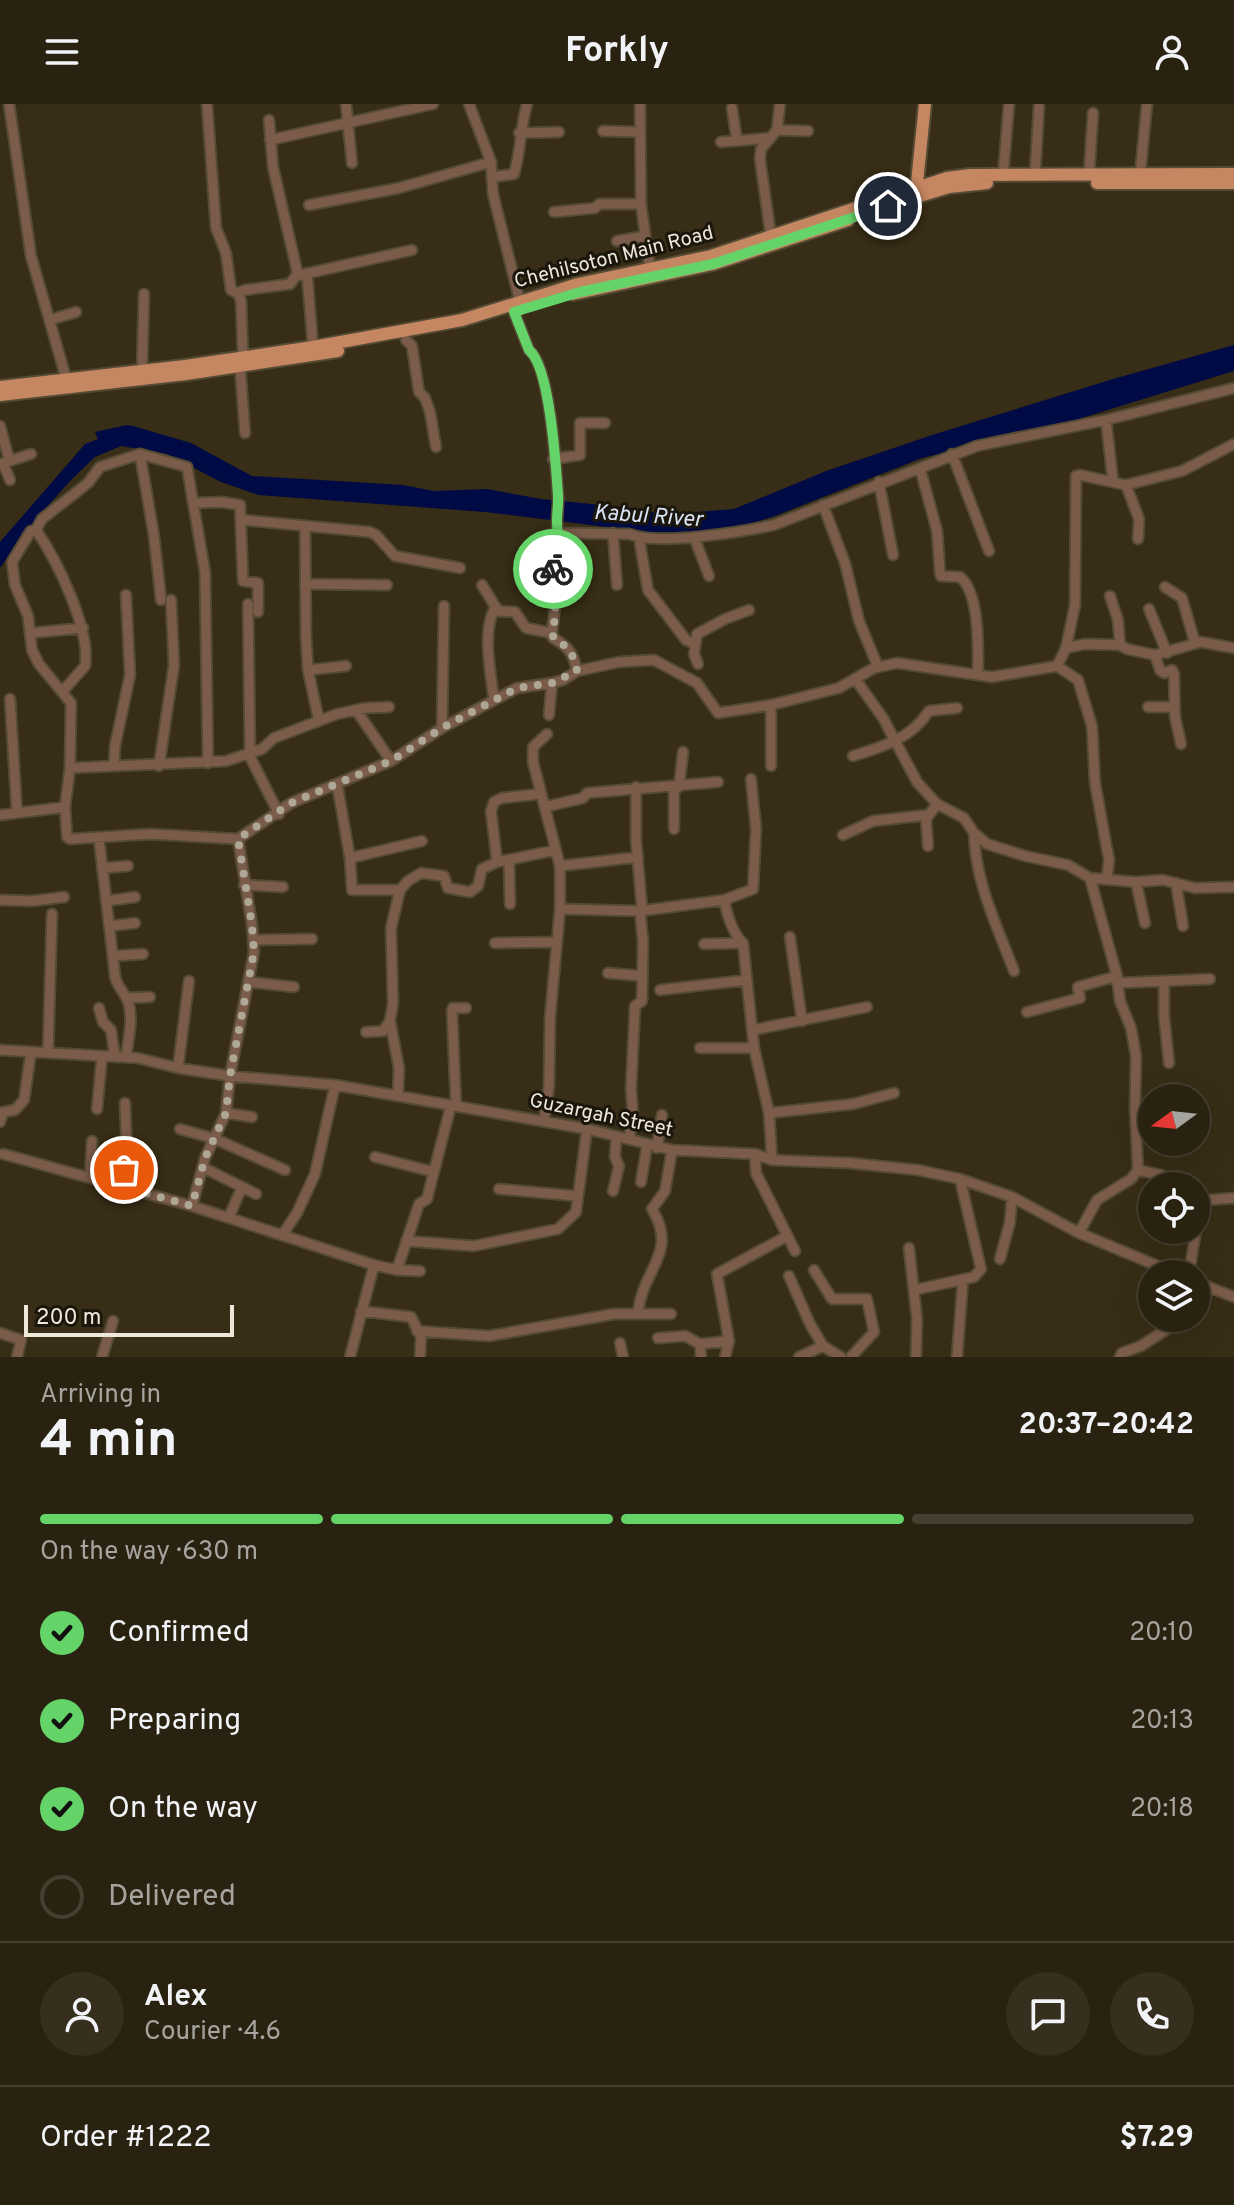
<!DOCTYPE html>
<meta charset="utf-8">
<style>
:root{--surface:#2a2210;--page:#362f1e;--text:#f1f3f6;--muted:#a5a49f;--line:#463f30;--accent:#64d468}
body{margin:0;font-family:Overpass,sans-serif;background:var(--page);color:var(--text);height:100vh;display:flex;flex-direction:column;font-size:30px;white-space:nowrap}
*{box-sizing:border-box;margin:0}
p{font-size:26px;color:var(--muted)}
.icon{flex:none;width:44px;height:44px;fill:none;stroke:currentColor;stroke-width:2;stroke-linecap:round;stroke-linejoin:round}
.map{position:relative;height:1253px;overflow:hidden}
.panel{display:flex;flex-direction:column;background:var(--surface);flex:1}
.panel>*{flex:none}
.needle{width:52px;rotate:255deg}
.tools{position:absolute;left:1138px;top:980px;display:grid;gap:16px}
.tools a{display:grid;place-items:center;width:72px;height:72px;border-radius:50%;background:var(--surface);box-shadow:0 8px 32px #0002,0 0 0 2px var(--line);font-size:40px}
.scale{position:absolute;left:24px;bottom:20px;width:210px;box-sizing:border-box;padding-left:8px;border:4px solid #eee8da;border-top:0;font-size:22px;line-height:28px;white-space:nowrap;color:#eee8da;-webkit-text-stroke:6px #1b160c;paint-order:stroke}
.pin{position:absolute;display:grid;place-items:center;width:68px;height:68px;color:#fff;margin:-34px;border:4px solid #fff;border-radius:50%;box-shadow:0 2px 8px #0007}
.courier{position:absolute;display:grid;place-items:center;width:80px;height:80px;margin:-40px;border:6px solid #64d468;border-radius:50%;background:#fff;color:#222;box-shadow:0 2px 10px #0007}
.headline em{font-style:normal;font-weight:700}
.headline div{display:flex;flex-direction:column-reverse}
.headline{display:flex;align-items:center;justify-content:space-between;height:136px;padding:0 40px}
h1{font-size:52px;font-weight:700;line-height:60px}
.bar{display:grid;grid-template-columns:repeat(4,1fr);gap:12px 8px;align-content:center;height:96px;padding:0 40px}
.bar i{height:10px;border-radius:6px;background:var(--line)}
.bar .on{background:var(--accent)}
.bar p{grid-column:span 4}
.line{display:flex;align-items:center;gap:20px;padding:0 40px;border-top:2px solid var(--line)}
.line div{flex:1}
.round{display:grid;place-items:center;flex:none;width:84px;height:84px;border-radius:42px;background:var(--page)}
ol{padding:0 40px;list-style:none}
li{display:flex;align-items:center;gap:24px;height:88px}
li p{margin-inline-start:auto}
li .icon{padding:8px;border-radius:50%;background:var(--accent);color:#111;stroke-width:4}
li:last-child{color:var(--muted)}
li i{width:44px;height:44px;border:4px solid var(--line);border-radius:50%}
header{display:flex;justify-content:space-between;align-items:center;height:104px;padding:0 40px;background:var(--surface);font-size:36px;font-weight:700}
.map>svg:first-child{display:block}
.water{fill:#000a44}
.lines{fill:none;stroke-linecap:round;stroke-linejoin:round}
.minor-casing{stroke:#554b35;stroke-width:13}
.major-casing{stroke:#554b35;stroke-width:16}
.minor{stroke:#7b5c4a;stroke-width:9}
.major{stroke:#c58761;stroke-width:12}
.done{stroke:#aea795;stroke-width:8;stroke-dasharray:0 14.4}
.route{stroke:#64d468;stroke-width:10}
.labels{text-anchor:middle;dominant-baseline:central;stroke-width:6;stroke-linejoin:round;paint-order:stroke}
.street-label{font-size:20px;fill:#eee8da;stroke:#1b160c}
.water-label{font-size:22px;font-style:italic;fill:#dae4f7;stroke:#1b160c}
</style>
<header><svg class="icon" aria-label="menu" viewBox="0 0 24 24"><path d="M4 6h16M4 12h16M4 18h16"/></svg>Forkly<svg class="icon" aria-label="person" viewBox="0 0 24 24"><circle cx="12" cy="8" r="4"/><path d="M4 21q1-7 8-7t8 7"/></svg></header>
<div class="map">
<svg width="1234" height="1253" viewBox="0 0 1234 1253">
<rect width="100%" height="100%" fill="#382d16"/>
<path class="water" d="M1234,241V267L1056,322L922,354L775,412L730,426L654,429L485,408L258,391L221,378L167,350L121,342L95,353L70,377L38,413L0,464V438L85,340L98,335L95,328L127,321L133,322L191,339L252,372L403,381L434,387L487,385L541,395L643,405L659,411L734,405L826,367L932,331L1113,275Z"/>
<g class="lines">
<g class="minor-casing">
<path id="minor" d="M9,0L31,152L66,274
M207,0L216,124L226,149L231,186L238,189L241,197L243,253
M346,0L352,59
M469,0L491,58L493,90L520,198
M640,0L641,100L650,165
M732,4L737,37
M269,16L273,63L298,171
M777,26L808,27
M603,27L640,28
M519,29L559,28
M270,36L433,0
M721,38L769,34
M1035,71L1039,3
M1089,71L1093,9
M1140,71L1147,0
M1003,72L1009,0
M493,73L514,70C521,47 520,25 527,0
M309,101L399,84L491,58
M554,108L595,104L599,100H641
M771,133L760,55L761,45L777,26L780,0
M617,137L645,132
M307,169L313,243
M238,189L245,186L290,180L296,172L412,146
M514,208L529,246C550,262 556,363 558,391C559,404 555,416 558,429
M50,216L76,208
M406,236L412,242L419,288L425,294L430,308L436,343
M240,262L245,329
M142,267L144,190
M1106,316L1113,378
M0,322L9,355
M140,350L154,432L161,496
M952,350L989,447
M553,355L580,351V319H605
M3,359L10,376
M0,360L31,350
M920,364L937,427L940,469L941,472L960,473C980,489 978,545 978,569
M879,378L893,451
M1126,381L1182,367L1234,340
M195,399L222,398L240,401L243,477L258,479V508
M823,401L845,459L859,517L878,563
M244,416L370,428L376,431L395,452L460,464
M305,422L306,533L308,566L319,617
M36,426C57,456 91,526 85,562L62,588
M613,429L617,481
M694,433L709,472
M639,434L648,486L686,536L695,540
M305,480L387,481
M482,481L498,507L515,508L526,524L552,529L553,534C569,543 573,549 577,567
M1165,483L1182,494L1195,539
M1110,492L1118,516L1120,541
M248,500L250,648
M1149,505L1167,549
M30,529L83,524
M552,529L557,484L549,431L558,429L629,430C659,442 741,428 774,421L977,342L1106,316L1234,284
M1066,544L1075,501L1076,372L1080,371L1126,381L1139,415L1138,435
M1155,551L1160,566L1164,569L1172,566L1174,570L1175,613L1181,640
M698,560L694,550L697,530L725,515L749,506
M1057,562L1078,576L1092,622L1095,679L1109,756L1107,775
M1057,562L1066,544L1085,540L1120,541L1127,545L1155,551L1201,538L1234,544
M308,566L346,562
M856,576L883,614L917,678L937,700L964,714L974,729L987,740L1025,752L1068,761L1090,774L1136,778L1163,776L1195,784L1234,783
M10,595L17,709
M494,596C491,571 481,524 496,503
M1148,603H1174
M356,606L391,657
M549,611L552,579
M442,624L444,502
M248,649L279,710
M853,652C882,643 911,635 929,607L957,604
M208,659L205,468L187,363L140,350L100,363L88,379L42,415L36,426L31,427L12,458L15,481L28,512L32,546L39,560L71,599L70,664L65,703L67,733L70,735L150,730L238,735L291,699L391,657L442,624L517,584L552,579L563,576L577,567L619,558L654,556L697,579L718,609L771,601L839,584L874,564L897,559L992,573L1057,562
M114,662L115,642L130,571L126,491
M159,662L174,561L171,496
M771,662V601
M70,664L226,657L262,645L274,634L337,610L365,604L389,603
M337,680L350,754L352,786H400
M636,683V736L642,805
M679,683L683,648
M674,684V725
M545,703L583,694L587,689L718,678
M0,711L65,703
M974,729C975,778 997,822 1014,867
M843,731L873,717L927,711
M99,734L115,872C117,884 127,890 129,901C133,917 128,937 126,953
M928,742L926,715L937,700
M350,754L422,737
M509,756L510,800
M497,758L491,707L494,698L502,694L540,690
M560,762L638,753
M102,764L128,762
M1136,778L1145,819
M1176,779L1183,822
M244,781L283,783
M0,796L32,797L64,793
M724,796L753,785L756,725L751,675
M106,797L135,793
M560,805L640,807L724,796C727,810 732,829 743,839L754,944L769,1009L772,1056
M110,822L135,819
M790,833L802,917
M253,836L312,835
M495,839L556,838
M704,840L743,839
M113,852L143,850
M608,869L642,872
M1164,877V912L1169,959
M249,878L294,883
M1117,879L1210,875
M660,886L747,876
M127,894L150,893
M99,904L103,918L111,926L115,953
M1027,908L1080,894L1078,883L1117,872
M753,926L867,903
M366,928L383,927L390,917
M700,944H754
M0,946L138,954L178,964L230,972L335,981L587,1025L672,1046L755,1050L772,1056L850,1059L918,1066L960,1075L1012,1093L1079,1129L1177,1170
M48,949L52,810
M178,964L189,877
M398,991L399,964L390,917L393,899L391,824L400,786L408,777L421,769L444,772L448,784L470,788L478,782L482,765L497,758L556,746
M456,1001L452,907L453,904H466
M97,1005L102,952
M226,1009L252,1013
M769,1009L853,1000L894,989
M544,1017L549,982L550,914L560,805V762L533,658V643L547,630
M0,1018L3,1008L15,1006L24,996L31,948
M180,1025L215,1035L285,1066
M629,1035L633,1011L631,985L635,902L642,897L643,837L640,807
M657,1044L662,1011
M3,1050L192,1102L374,1161L397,1166L420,1167
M755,1050L756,1069L795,1147
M375,1053L434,1068
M204,1064L256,1090
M1138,1066L1161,1071L1178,1082
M90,1074L92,1037
M641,1078L647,1042
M121,1082L127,1050L125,999
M499,1085L577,1092
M613,1087L619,1062L615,1053L616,1034
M1196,1097L1234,1094
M192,1102L205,1054L226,1009L230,972L254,848L252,821L238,735
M229,1113L242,1083
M1079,1129L1097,1096L1131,1075L1138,1066L1135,1005L1136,952L1131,924L1120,897L1117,872L1090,774
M283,1130L297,1109L315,1070L335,981
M406,1137L474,1142L558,1125L576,1108L587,1025
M909,1144L917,1215L916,1253
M1000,1155L1010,1118L1012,1093
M397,1166L419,1100L427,1095L451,1001
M814,1166L832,1195H867L874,1228L851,1253
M1189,1170L1196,1126
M789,1172L810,1220L823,1242L841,1253
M1196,1178L1234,1193
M914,1186L974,1173L981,1165L960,1075
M1196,1202L1211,1184
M361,1207L411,1213L421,1233L420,1253
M638,1209C642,1165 679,1149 652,1105L665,1087L672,1046
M417,1227L489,1232L614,1210H671
M0,1229L21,1236L17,1253
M658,1234L685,1232L700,1240
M620,1239L623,1253
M102,1253L113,1217
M350,1253L374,1161
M701,1253L700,1240L729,1237
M725,1253L729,1237L717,1170L787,1132
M799,1253L823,1242
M957,1253L963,1176
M1120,1253L1122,1249L1141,1242L1184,1214"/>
</g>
<g class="major-casing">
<path id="major" d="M1097,79H1234
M916,89L925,0
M903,97L949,83L987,79
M573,190L713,160L848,116
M0,283L185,262L313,243L462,216L578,180L711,152L947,74L970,71L1234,70
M0,291L186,270L338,247"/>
</g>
<use href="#minor" class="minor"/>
<use href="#major" class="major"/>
</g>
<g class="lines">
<path class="done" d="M124,1066L121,1082L192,1102L205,1054L226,1009L230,972L254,848L252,821L238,735L291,699L391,657L442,624L517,584L552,579L577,567C573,549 569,543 553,534L557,484L553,465"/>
<path class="route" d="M553,465L549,431L558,429C555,416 559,404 558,391C556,362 550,263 529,246L514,208L580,188L713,160L888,102"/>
</g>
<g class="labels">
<g class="street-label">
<text transform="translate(614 154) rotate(-14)">Chehilsoton Main Road</text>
<text transform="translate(601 1012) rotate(12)">Guzargah Street</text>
</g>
<g class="water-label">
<text transform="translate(648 413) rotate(4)">Kabul River</text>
</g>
</g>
</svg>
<div class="tools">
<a><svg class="needle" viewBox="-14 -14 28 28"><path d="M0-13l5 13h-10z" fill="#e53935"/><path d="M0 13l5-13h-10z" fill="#a5a49f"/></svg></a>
<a><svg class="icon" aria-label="locate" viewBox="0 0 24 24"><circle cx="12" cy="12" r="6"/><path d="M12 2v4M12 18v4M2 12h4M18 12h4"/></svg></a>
<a><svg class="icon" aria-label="layers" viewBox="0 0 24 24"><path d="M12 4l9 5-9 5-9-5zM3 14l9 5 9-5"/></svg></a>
</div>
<div class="scale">200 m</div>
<div class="pin" style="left:124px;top:1066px;background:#ea580c"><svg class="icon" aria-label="bag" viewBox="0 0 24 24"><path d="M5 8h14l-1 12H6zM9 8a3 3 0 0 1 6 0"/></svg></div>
<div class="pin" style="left:888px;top:102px;background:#1f2937"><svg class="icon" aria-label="home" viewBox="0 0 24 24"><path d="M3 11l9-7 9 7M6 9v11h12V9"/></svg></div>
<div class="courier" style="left:553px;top:465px"><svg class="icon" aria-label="bike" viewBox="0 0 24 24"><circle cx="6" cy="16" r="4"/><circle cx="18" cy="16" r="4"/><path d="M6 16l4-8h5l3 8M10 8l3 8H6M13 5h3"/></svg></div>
</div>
<section class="panel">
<div class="headline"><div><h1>4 min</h1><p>Arriving in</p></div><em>20:37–20:42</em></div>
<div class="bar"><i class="on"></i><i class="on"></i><i class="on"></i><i></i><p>On the way · 630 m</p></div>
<ol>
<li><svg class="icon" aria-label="check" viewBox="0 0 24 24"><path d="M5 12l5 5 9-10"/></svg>Confirmed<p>20:10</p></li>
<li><svg class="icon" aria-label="check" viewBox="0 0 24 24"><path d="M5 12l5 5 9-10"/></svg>Preparing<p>20:13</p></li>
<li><svg class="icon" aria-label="check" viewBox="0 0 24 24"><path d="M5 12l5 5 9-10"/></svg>On the way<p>20:18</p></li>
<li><i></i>Delivered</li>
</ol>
<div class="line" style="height:144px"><a class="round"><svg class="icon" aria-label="person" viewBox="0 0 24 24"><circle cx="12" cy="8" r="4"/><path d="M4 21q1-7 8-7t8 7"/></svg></a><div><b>Alex</b><p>Courier · 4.6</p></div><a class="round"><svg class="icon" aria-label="chat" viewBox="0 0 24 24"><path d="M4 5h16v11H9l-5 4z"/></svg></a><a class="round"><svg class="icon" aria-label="phone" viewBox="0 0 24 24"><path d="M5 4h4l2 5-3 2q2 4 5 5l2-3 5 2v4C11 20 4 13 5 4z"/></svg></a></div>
<div class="line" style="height:104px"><div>Order #1222</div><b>$7.29</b></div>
</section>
